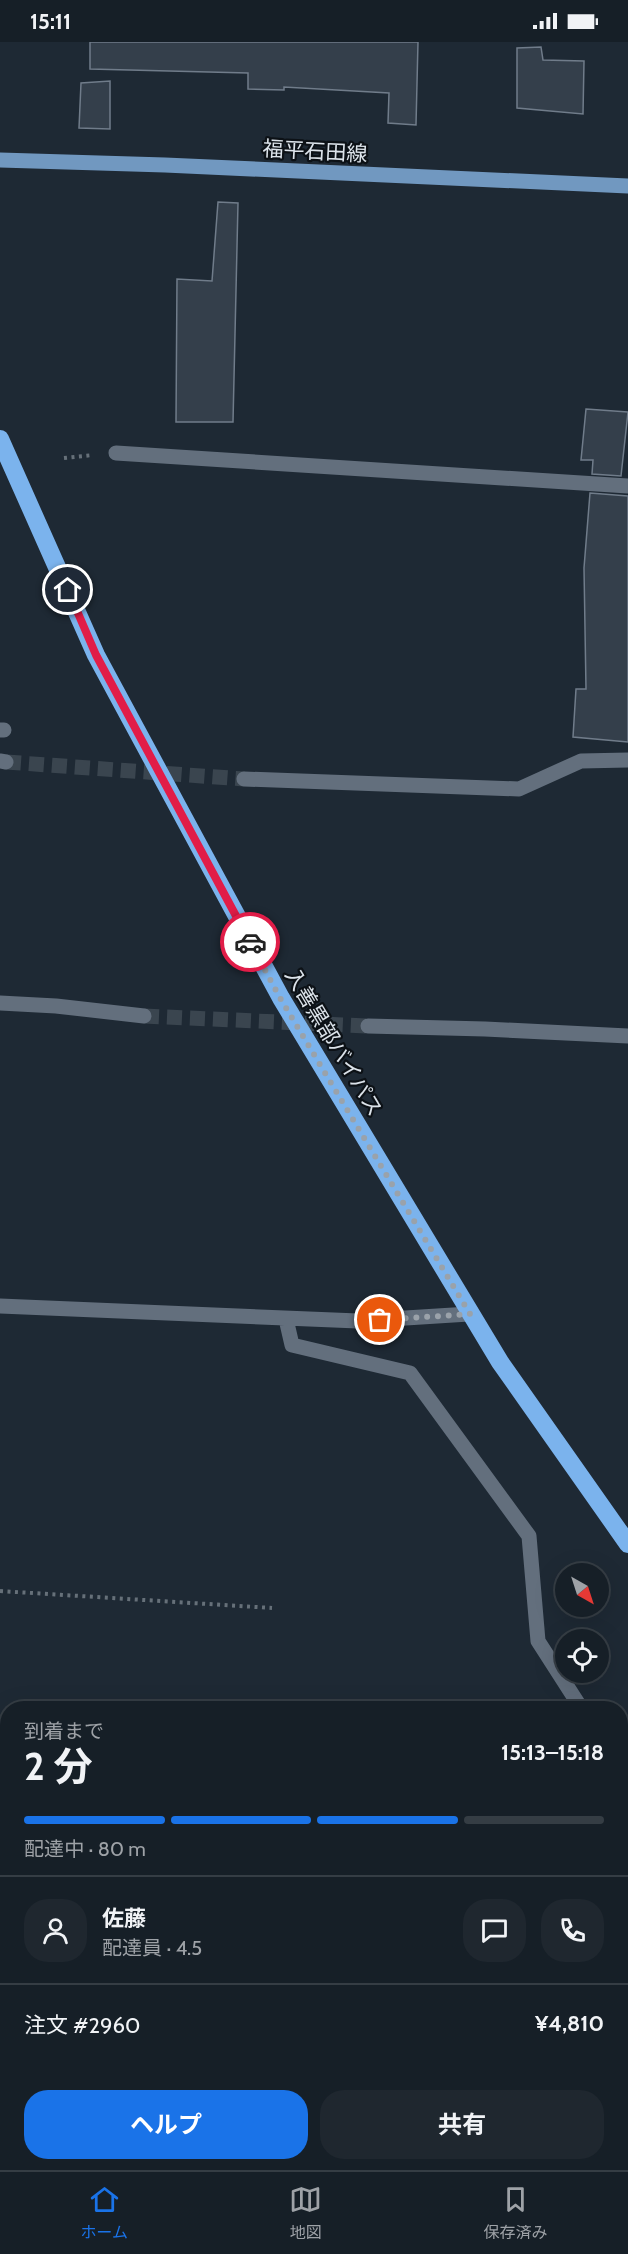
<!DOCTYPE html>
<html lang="ja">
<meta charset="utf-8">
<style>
:root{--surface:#161f27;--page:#1f272f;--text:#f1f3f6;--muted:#9ea2a7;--line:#353d44;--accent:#1a73e8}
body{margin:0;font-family:Cabin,"Noto Sans JP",sans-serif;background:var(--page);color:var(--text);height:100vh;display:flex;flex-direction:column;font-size:22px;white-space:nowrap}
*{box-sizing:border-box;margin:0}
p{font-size:20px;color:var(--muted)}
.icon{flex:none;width:33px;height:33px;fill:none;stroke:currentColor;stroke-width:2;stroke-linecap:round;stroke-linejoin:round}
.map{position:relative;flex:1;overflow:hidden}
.panel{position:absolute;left:0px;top:1659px;width:628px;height:470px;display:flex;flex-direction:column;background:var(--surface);border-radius:24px 24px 0 0;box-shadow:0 6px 24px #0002,0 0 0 2px var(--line)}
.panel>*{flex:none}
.needle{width:39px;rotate:141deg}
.buttons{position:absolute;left:555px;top:1521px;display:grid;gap:12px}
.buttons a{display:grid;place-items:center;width:54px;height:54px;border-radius:50%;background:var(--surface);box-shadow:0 6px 24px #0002,0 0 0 2px var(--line);font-size:30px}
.pin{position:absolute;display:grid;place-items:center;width:51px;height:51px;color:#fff;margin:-26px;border:3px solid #fff;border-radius:50%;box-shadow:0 2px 6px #0007}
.courier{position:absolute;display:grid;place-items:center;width:60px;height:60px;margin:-30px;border:4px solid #e11d48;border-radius:50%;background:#fff;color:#222;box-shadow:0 2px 8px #0007}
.head em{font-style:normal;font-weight:700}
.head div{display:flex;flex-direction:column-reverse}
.head{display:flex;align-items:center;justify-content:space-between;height:102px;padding:0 24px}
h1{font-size:39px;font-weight:700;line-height:45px}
.bar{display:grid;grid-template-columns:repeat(4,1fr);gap:9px 6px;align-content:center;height:72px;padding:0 24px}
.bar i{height:8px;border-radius:4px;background:var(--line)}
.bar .on{background:var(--accent)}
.bar p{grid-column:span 4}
.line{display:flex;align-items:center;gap:15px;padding:0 24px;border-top:2px solid var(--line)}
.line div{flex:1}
.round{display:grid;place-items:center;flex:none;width:63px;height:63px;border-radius:24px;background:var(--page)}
.action{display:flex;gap:12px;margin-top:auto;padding:12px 24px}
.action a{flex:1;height:69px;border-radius:24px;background:var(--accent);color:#fff;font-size:24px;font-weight:700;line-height:69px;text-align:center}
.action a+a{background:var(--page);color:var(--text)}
.status{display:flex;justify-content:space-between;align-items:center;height:42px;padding:0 30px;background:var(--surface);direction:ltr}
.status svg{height:16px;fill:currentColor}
.tabs{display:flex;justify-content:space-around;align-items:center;height:84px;border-top:2px solid var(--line);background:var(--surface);font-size:16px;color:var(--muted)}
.tabs a{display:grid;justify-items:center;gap:3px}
.tabs .on{color:var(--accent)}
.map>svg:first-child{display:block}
.water{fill:#260500}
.building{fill:#343f4b;stroke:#707c8a;stroke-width:1.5}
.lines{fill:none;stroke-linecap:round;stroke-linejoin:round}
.minor-tunnel{stroke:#3a454f;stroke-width:15;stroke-dasharray:15 8;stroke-linecap:butt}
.path{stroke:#667079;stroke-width:4;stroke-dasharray:3 4.5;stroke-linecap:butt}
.minor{stroke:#636f7d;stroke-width:15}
.major{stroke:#7198c0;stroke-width:15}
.highway{stroke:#7bb3ed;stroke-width:18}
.done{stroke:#9aa2aa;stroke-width:6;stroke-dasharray:0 10.8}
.route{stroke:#e11d48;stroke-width:8}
.labels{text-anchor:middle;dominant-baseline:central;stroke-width:4.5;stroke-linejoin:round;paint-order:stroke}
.street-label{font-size:21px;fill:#dce3ea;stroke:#0c1116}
</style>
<div class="status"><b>15:11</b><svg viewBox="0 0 49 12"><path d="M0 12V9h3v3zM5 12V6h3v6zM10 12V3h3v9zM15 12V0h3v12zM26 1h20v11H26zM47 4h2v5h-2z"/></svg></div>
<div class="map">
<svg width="628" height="2128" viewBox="0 0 628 2128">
<rect width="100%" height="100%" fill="#1e2934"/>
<path class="water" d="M628,2058V2128H495L511,2121H621V2063Z"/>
<path class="building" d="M90,0H418L416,83L388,81L389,51L284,45V48L248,47V31L90,27Z
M541,5L543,18L584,19L583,72L517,66V6Z
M110,39V87L79,86L81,41Z
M218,160L238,161L233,380H176L177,237L212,239Z
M586,367L628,370L621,434L592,432L593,418H581Z
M590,451L628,454V700L573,695L576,647H586L584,526Z"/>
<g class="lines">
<path class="minor-tunnel" d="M6,720L244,737
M144,974L368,984"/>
<path class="path" d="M64,416L93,413
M0,1549L272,1566
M361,2128L387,2121"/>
<path class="minor" d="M116,411L628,444
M0,688H4
M0,719L6,720
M244,737L519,747L581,719L628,718
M0,961L56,964L144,974
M368,984L485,987L628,994
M0,1264L358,1279L469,1272
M286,1277L292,1303L410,1331L529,1494L538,1599L581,1666
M621,1737V1749
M0,1824H8
M621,1842L628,1836
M621,1990L628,1985"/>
<path class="major" d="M0,118L165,123L628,144"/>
<path class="highway" d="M0,397L96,613L281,956L500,1320L628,1502"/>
</g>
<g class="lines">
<path class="done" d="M250,900L280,956L470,1272L380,1278"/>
<path class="route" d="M68,548L96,613L250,900"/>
</g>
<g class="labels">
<g class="street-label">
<text transform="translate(315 109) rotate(3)">福平石田線</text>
<text transform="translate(334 1000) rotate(59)">入善黒部バイパス</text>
</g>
</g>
</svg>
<div class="buttons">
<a><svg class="needle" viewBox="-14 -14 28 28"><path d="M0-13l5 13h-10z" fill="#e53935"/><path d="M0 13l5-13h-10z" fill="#9ea2a7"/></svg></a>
<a><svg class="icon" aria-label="locate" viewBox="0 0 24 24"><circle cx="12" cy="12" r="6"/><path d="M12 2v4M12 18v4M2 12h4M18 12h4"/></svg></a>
</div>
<div class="pin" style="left:380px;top:1278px;background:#ea580c"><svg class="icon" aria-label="bag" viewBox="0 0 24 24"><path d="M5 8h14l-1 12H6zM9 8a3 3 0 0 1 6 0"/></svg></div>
<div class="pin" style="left:68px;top:548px;background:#1f2937"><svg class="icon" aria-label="home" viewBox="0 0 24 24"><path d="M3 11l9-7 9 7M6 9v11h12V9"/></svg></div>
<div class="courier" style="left:250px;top:900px"><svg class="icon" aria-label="car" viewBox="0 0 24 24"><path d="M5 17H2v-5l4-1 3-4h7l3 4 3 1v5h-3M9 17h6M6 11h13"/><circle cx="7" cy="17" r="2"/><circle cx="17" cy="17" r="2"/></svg></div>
<section class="panel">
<div class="head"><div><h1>2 分</h1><p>到着まで</p></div><em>15:13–15:18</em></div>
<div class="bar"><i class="on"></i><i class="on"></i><i class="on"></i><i></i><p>配達中 · 80 m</p></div>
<div class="line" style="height:108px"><a class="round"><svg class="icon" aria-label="person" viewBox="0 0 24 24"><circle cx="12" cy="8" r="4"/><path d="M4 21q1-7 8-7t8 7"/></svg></a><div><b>佐藤</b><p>配達員 · 4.5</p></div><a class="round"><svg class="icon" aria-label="chat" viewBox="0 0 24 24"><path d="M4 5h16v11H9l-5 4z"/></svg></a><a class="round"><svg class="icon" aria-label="phone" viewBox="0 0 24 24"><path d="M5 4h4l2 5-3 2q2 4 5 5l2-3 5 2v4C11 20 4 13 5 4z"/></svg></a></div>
<div class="line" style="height:78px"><div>注文 #2960</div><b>¥4,810</b></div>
<div class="action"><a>ヘルプ</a><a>共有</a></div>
</section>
</div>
<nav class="tabs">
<a class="on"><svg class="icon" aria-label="home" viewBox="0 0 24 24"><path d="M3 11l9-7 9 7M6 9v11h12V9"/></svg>ホーム</a>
<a><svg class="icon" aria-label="map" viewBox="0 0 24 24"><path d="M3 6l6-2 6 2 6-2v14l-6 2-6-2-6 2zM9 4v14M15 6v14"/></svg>地図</a>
<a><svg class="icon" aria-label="saved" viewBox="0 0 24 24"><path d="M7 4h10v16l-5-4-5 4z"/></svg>保存済み</a>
</nav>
